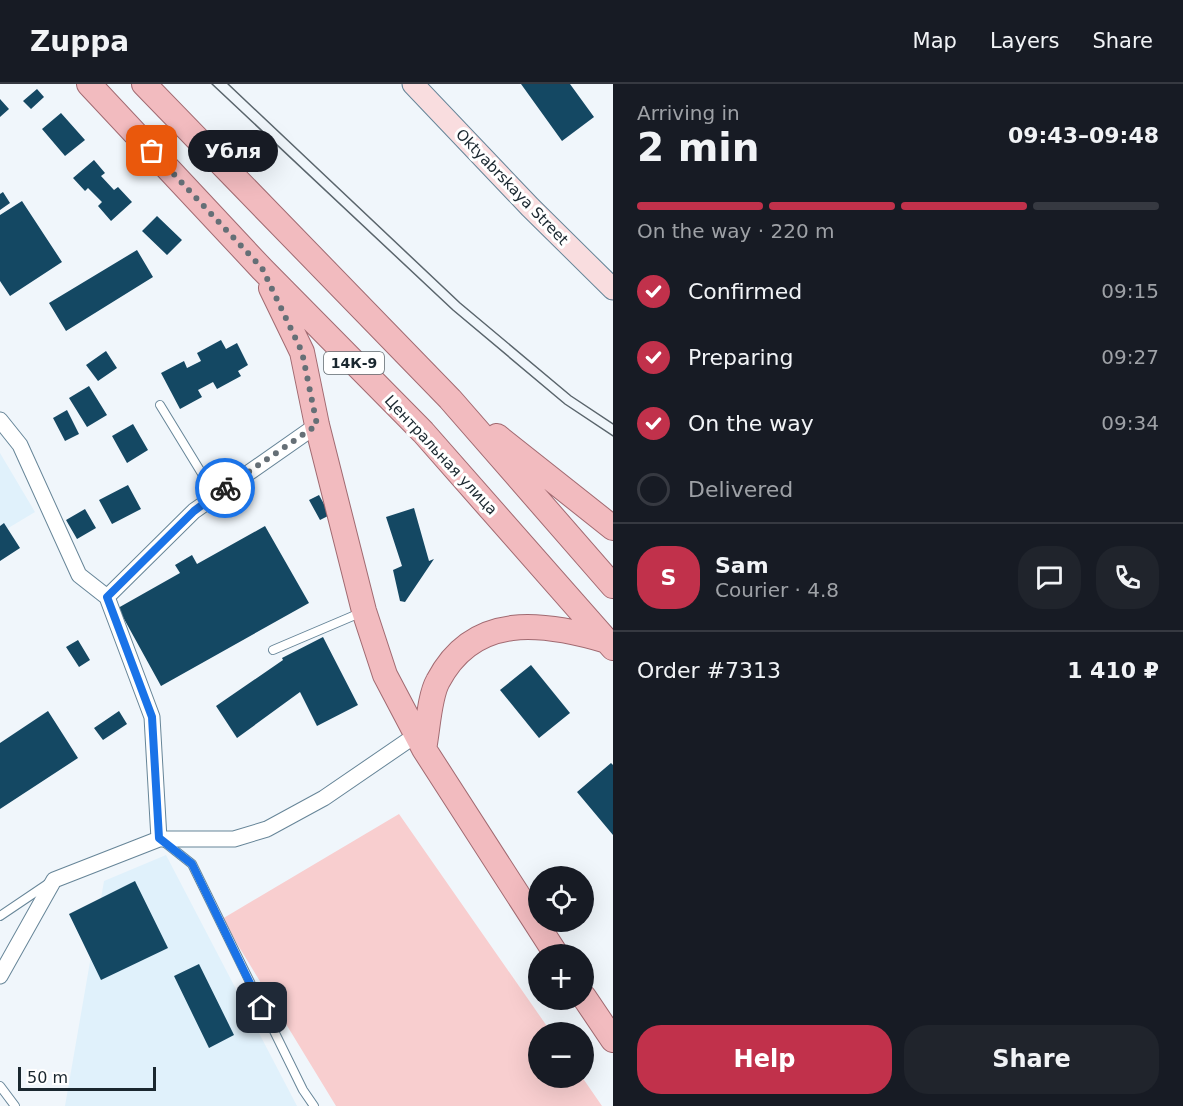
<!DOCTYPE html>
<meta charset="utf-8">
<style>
:root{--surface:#171b24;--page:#20242c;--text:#f1f3f6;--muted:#9ea1a6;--line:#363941;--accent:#c1314b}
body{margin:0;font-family:"DejaVu Sans",sans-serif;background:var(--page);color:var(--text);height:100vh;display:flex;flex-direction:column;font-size:22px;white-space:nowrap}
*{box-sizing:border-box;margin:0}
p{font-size:20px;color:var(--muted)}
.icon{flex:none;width:33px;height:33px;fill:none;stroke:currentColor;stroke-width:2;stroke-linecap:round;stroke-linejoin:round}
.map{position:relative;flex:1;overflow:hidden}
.drawer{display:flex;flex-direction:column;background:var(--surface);width:570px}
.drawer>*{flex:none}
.controls{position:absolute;left:528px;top:782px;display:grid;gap:12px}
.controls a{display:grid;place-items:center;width:66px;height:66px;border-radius:50%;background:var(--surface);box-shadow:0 6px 24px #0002;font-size:30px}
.scale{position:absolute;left:18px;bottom:15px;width:138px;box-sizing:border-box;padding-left:6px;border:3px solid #1a272f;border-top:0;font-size:16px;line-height:21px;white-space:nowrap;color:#1a272f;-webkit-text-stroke:4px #fff;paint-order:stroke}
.pin{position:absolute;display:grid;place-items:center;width:51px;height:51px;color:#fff;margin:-26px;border-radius:12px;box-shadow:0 3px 9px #0006}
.courier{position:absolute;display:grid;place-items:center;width:60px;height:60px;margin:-30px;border:4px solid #1a73e8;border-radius:50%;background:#fff;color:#222;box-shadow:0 2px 8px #0007}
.bubble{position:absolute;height:42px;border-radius:21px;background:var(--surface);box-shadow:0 6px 24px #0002;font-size:20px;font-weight:600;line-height:42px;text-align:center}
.overview em{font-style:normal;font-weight:600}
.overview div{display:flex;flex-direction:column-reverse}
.overview{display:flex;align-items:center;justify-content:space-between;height:102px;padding:0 24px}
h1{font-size:39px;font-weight:600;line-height:45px}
.bar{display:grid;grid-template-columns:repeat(4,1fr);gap:9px 6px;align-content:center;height:72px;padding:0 24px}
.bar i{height:8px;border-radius:4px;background:var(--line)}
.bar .on{background:var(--accent)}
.bar p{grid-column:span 4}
.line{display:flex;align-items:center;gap:15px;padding:0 24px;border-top:2px solid var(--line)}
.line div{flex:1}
.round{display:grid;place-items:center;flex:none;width:63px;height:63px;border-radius:24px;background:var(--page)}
ol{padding:0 24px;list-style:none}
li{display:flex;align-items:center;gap:18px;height:66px}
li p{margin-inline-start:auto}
li .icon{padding:6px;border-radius:50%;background:var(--accent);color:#fff;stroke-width:4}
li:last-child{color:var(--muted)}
li i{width:33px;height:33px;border:3px solid var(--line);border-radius:50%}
.button{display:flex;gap:12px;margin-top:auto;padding:12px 24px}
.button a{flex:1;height:69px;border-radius:24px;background:var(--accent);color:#fff;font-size:24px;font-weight:600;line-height:69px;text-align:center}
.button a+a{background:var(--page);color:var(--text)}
header{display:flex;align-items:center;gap:36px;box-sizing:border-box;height:84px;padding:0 30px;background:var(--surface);border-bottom:2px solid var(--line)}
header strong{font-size:28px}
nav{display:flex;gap:33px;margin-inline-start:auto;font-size:21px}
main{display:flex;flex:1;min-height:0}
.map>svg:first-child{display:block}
.built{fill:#e0f1fb}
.green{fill:#f8cecf}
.building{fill:#144863}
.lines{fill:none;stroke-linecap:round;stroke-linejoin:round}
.lane-casing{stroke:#668598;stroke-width:10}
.street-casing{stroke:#668598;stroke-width:17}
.secondary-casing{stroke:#668598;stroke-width:23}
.primary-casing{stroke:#a16a71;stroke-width:26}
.lane{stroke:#fff;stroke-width:8}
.street{stroke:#fff;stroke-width:15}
.secondary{stroke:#f9dddf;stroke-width:21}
.primary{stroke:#f2bbbf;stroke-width:24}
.tram{stroke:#5a656c;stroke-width:1.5}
.done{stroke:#656f76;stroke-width:6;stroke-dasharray:0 10.8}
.route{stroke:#1a73e8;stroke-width:8}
.labels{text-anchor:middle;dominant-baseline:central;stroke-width:6;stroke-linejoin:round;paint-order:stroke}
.shield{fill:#fff;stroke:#5f686d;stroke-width:1.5}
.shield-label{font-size:14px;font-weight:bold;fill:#1a272f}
.street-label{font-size:15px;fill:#1a272f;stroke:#fff}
</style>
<header>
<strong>Zuppa</strong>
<nav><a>Map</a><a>Layers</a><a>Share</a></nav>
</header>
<main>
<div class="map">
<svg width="613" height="1022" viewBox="0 0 613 1022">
<rect width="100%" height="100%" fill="#f0f6fb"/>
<path class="built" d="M0,369L35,428L0,449Z
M166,771L297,1022H65L104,797Z"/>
<path class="green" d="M399,730L551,948H538V993H582L602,1022H336L222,835Z"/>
<path class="building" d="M521,0H570L594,33L562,57Z
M37,5L44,13L31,25L23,17Z
M0,15L9,25L0,33Z
M61,29L85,56L65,72L42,45Z
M94,76L105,89L101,92L114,106L118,103L132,118L111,137L98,122L102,118L88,104L85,107L73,94Z
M3,108L10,119L0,126V110Z
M22,117L62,178L10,212L0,197V131Z
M157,132L182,156L167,171L142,147Z
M137,166L153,193L66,247L49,219Z
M221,256L226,265L237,259L248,281L238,287L241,292L217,305L213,298L198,306L202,313L180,325L161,289L184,277L187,284L201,277L197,269Z
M106,267L117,284L98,297L86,281Z
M89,302L107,331L87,343L69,314Z
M67,326L79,350L65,357L53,334Z
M133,340L148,366L127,379L112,352Z
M128,401L141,425L112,440L99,416Z
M319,411L330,431L320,436L309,416Z
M414,424L429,477L434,475L405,518L400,517L393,486L402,482L386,433Z
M85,425L96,444L77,455L66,436Z
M4,439L20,464L0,477V442Z
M265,442L309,519L161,602L118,524L180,489L175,481L192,471L197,480Z
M323,553L358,621L317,642L300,608L237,654L216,622L283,576L282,574Z
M78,556L90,576L79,583L66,563Z
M531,581L570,629L539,654L500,606Z
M48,627L78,674L0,725V659Z
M119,627L127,640L103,656L94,644Z
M611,679L613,681V751L577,708Z
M135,797L168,864L101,896L69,830Z
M199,880L234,951L209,964L174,892Z"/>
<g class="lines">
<g class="lane-casing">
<path id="lane" d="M160,321L215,411
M273,566L360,529
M163,757L192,780L303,1006L314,1022
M0,832L49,799
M0,1002L15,1022"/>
</g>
<g class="street-casing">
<path id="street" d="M0,336L20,361L79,491L107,513L152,633L159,755
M107,513L194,427L317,341
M0,892L54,796L159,755H234L267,745L324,714L416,651"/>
</g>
<g class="secondary-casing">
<path id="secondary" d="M413,0L530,123L613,205"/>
</g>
<g class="primary-casing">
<path id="primary" d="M89,0L262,185L423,348L613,564
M144,0L450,315L613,502
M271,204L302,268L317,341L364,527L385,591L424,665L556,870
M497,352L613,444
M424,665C428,646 429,613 438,597C474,528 543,538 607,557
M584,913L613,956"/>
</g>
<use href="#lane" class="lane"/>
<use href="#street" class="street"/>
<use href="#secondary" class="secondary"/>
<use href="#primary" class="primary"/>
<path class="tram" d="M212,0L453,226L565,320L613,352
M228,0L460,219L571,312L613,340"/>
</g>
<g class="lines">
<path class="done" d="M152,67L262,184L302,268L317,341L225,404"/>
<path class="route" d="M225,404L194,427L107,513L152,633L159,754L192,780L262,924"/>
</g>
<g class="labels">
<rect class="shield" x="324" y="268" width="60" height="22" rx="4.5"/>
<g class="shield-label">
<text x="354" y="279">14К-9</text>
</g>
<g class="street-label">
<text transform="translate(512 103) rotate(46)">Oktyabrskaya Street</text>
<text transform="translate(441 371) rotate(47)">Центральная улица</text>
</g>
</g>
</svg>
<div class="controls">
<a><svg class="icon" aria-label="locate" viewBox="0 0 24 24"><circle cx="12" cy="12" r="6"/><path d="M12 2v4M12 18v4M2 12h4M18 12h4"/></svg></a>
<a>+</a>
<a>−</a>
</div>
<div class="scale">50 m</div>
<div class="pin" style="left:152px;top:67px;background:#ea580c"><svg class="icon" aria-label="bag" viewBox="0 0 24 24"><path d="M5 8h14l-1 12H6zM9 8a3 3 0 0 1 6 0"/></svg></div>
<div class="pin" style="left:262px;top:924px;background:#1f2937"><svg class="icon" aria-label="home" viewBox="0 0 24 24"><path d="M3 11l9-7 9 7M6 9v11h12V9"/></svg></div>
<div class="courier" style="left:225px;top:404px"><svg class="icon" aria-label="bike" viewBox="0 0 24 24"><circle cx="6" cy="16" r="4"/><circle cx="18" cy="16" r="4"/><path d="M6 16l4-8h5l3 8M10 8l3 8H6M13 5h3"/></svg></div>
<div class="bubble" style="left:188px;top:46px;width:90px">Убля</div>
</div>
<section class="drawer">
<div class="overview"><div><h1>2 min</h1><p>Arriving in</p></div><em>09:43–09:48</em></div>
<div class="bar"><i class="on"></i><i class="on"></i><i class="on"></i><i></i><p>On the way · 220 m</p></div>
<ol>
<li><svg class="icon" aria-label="check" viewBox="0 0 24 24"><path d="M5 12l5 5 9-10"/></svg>Confirmed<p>09:15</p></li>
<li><svg class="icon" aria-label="check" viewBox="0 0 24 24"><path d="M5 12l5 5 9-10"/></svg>Preparing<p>09:27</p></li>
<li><svg class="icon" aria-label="check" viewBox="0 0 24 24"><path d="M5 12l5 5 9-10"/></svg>On the way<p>09:34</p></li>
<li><i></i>Delivered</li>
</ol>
<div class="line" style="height:108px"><b class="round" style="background:var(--accent);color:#fff">S</b><div><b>Sam</b><p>Courier · 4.8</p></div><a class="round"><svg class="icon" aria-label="chat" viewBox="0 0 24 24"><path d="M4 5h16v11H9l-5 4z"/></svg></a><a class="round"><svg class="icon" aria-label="phone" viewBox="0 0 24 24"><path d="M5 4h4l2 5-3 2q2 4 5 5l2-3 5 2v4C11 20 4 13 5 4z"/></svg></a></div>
<div class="line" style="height:78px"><div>Order #7313</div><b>1 410 ₽</b></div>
<div class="button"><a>Help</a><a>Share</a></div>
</section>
</main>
